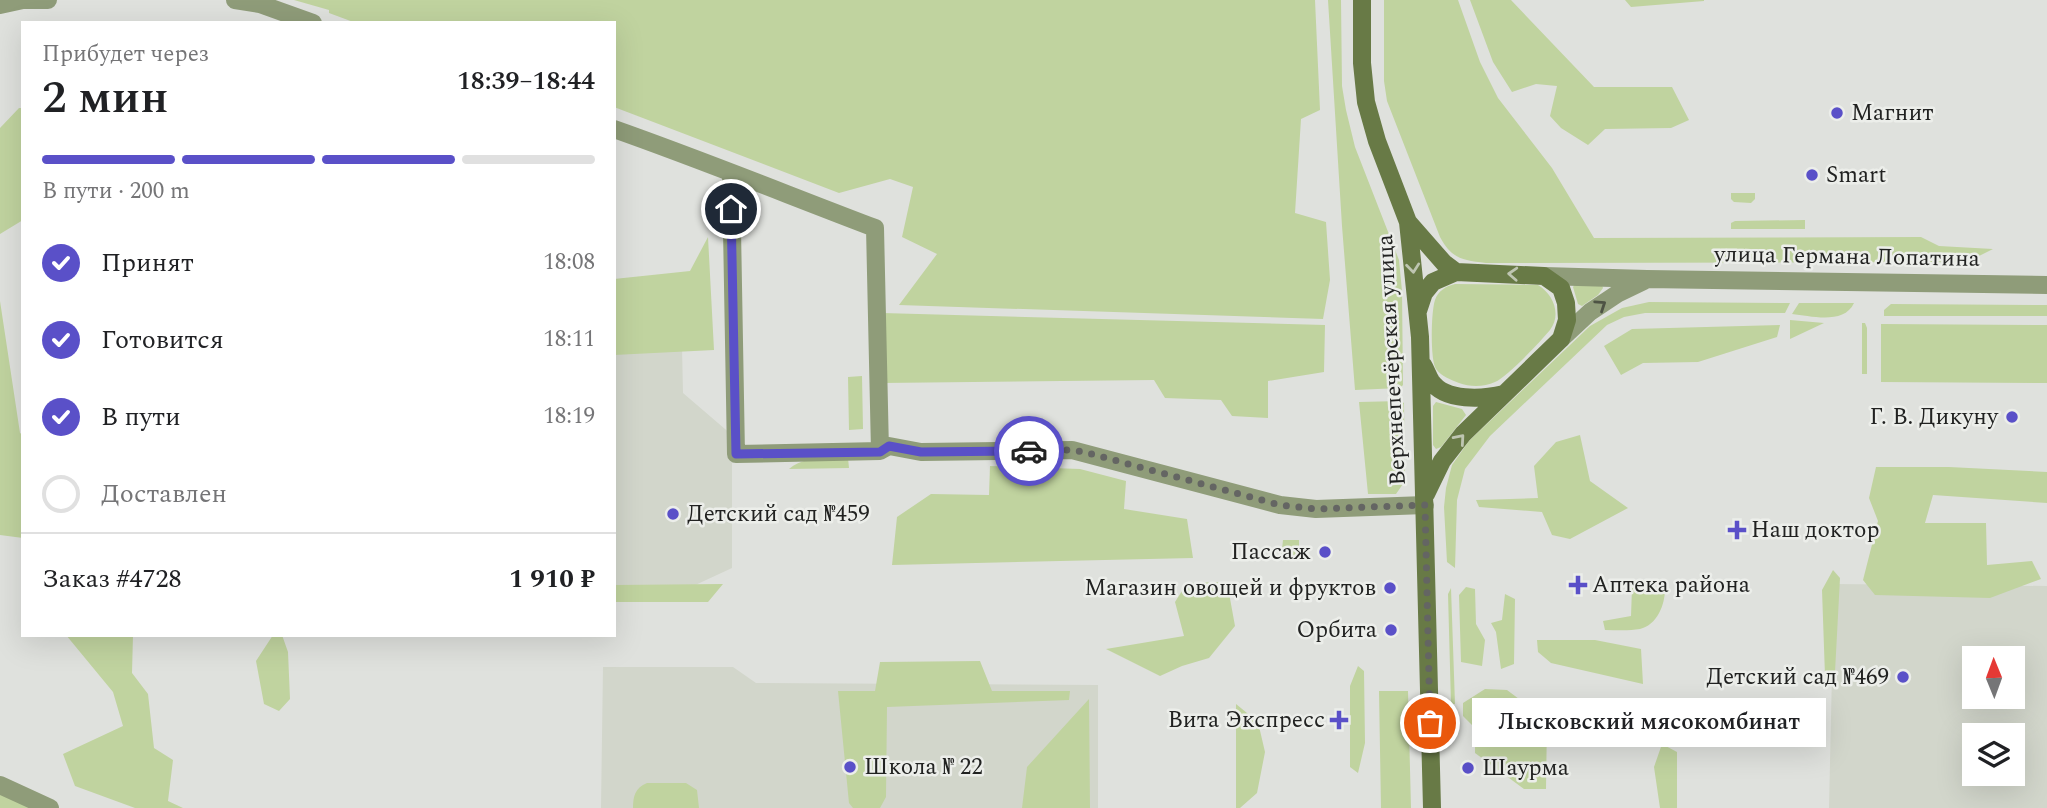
<!DOCTYPE html>
<html lang="ru">
<meta charset="utf-8">
<style>
:root{--surface:#fff;--page:#f2f2f2;--text:#202124;--muted:#757577;--line:#e0e0e0;--accent:#5a50c8}
body{margin:0;font-family:Spectral,serif;background:var(--page);color:var(--text);height:100vh;display:flex;flex-direction:column;font-size:26px;white-space:nowrap}
*{box-sizing:border-box;margin:0}
p{font-size:23px;color:var(--muted)}
.icon{flex:none;width:38px;height:38px;fill:none;stroke:currentColor;stroke-width:2;stroke-linecap:round;stroke-linejoin:round}
.map{position:relative;flex:1;overflow:hidden}
.drawer{position:absolute;left:21px;top:21px;width:595px;height:616px;display:flex;flex-direction:column;background:var(--surface);border-radius:0px;box-shadow:0 7px 28px #0002}
.drawer>*{flex:none}
.needle{width:46px;rotate:359deg}
.buttons{position:absolute;left:1962px;top:646px;display:grid;gap:14px}
.buttons a{display:grid;place-items:center;width:63px;height:63px;border-radius:0px;background:var(--surface);box-shadow:0 7px 28px #0002;font-size:35px}
.pin{position:absolute;display:grid;place-items:center;width:60px;height:60px;color:#fff;margin:-30px;border:4px solid #fff;border-radius:50%;box-shadow:0 2px 7px #0007}
.courier{position:absolute;display:grid;place-items:center;width:70px;height:70px;margin:-35px;border:5px solid #5a50c8;border-radius:50%;background:#fff;color:#222;box-shadow:0 2px 9px #0007}
.bubble{position:absolute;height:49px;border-radius:0px;background:var(--surface);box-shadow:0 7px 28px #0002;font-size:23px;font-weight:600;line-height:49px;text-align:center}
.headline em{font-style:normal;font-weight:600}
.headline div{display:flex;flex-direction:column-reverse}
.headline{display:flex;align-items:center;justify-content:space-between;height:119px;padding:0 21px}
h1{font-size:46px;font-weight:600;line-height:52px}
.bar{display:grid;grid-template-columns:repeat(4,1fr);gap:10px 7px;align-content:center;height:84px;padding:0 21px}
.bar i{height:9px;border-radius:5px;background:var(--line)}
.bar .selected{background:var(--accent)}
.bar p{grid-column:span 4}
.line{display:flex;align-items:center;gap:18px;padding:0 21px;border-top:2px solid var(--line)}
.line div{flex:1}
ol{padding:0 21px;list-style:none}
li{display:flex;align-items:center;gap:21px;height:77px}
li p{margin-inline-start:auto}
li .icon{padding:7px;border-radius:50%;background:var(--accent);color:#fff;stroke-width:4}
li:last-child{color:var(--muted)}
li i{width:38px;height:38px;border:4px solid var(--line);border-radius:50%}
.map>svg:first-child{display:block}
.built{fill:#d2d6cb;fill-rule:evenodd}
.green{fill:#c0d39f}
.lines{fill:none;stroke-linecap:round;stroke-linejoin:round}
.street{stroke:#8f9c79;stroke-width:18}
.secondary{stroke:#687a46;stroke-width:18}
.oneway{stroke:#bec5b1}
.oneway2{stroke:#4d5344}
.done{stroke:#646563;stroke-width:7;stroke-dasharray:0 12.6}
.route{stroke:#5a50c8;stroke-width:9}
.poi-dot{fill:#5a50c8;stroke:#eceeea;stroke-width:2.5}
.labels{text-anchor:middle;dominant-baseline:central;stroke-width:5;stroke-linejoin:round;paint-order:stroke}
.poi-label{font-size:23px;fill:#212221;stroke:#eceeea;text-anchor:start}
.street-label{font-size:23px;fill:#212221;stroke:#eceeea}
</style>
<div class="map">
<svg width="2047" height="808" viewBox="0 0 2047 808">
<rect width="100%" height="100%" fill="#dfe1dd"/>
<path class="built" d="M682,347L683,393L732,435V568L691,587L614,588V349Z
M1834,584L2047,586V808H1829ZM1974,658H2012V696H1974ZM1974,735H2012V774H1974Z
M603,667H733L756,683L1098,685V808H601Z"/>
<path class="green" d="M294,0H1315L1320,110L1301,119L1295,213L1326,222L1330,280L1323,319L899,305L937,254L902,237L913,187L890,179L839,193L614,107V23H356L329,13V10Z
M1328,0H1341L1342,86L1346,110L1355,147L1399,260L1402,291L1403,385L1400,388L1355,390L1342,226Z
M1384,0H1458L1480,62L1498,98L1552,168L1594,238L1921,237L1939,246L1993,249L1967,262L1486,263C1462,260 1452,259 1440,237L1387,101L1384,81Z
M1470,0H1511L1594,87H1672L1689,120L1671,128L1605,129L1588,145L1561,128L1550,116L1557,86L1536,84L1512,92L1493,62Z
M1625,0H1704V1L1631,7Z
M19,108H23V220L0,234V128Z
M1731,193H1755V199L1751,203L1734,202L1731,199Z
M1805,220V229H1731V223L1735,221Z
M708,237L714,350L614,355V279L690,271Z
M1455,284L1538,285C1553,294 1562,314 1550,330C1541,341 1507,377 1495,382C1484,387 1470,387 1459,383C1451,380 1441,376 1436,369C1430,360 1431,311 1435,300C1438,291 1446,286 1455,284Z
M1575,284L1602,285L1603,288L1598,295L1582,306L1578,304L1573,287Z
M0,301L20,433L23,435V538L0,535Z
M1649,302L1790,303L1785,313H1645L1624,317L1607,325L1490,436L1465,469L1457,500L1455,568L1447,562L1444,507L1446,488L1452,465L1469,441L1590,326L1622,308Z
M1799,303H1854C1844,325 1811,316 1792,314Z
M1891,304L2047,305V316H1884V310Z
M882,313L1325,325L1324,372L1268,381V418L1232,416L1221,400L1165,398L1154,380L882,383Z
M1790,320L1824,323L1790,339Z
M1862,323H1865L1867,328V374H1862Z
M1881,324L2047,325V383L1881,382Z
M1780,325L1777,337L1698,362L1643,363L1621,375L1604,346L1632,329Z
M862,376L863,429L849,430L848,377Z
M1401,401L1404,403L1405,481L1396,494H1368L1359,402Z
M1436,402L1462,409L1466,415L1441,447L1436,449L1433,445V406Z
M1580,435L1590,481L1628,508L1570,539L1552,535L1542,512L1479,507L1476,500L1538,498L1534,466L1556,442Z
M848,458L849,468L789,469C804,455 829,459 848,458Z
M990,466L1080,469L1126,481L1124,509L1187,519L1193,558L892,565L897,517L931,494L989,495Z
M1876,467H1949L2047,472V503L1933,495L1925,523H1986L1987,565L2032,561L2041,579L1990,598L1875,595L1863,580L1878,521L1869,498Z
M1283,540H1299V558H1281Z
M1833,570L1840,578L1835,672L1825,676L1822,590Z
M1227,582L1235,626L1209,658L1182,666L1160,676L1106,649L1184,636L1175,602L1187,583Z
M723,584L708,602H614V585Z
M1466,587L1475,589L1476,624L1485,640L1482,666L1461,662L1459,595Z
M1451,588L1455,704H1451L1448,594Z
M1632,588L1665,589C1665,605 1657,625 1640,629C1629,631 1616,630 1605,630L1603,621L1631,616Z
M1505,594L1515,599L1514,664L1501,669L1496,632L1491,623L1502,620Z
M66,635H133L132,673L148,694L154,748L173,760L168,801L183,808H135L75,786L63,754L123,726L113,692Z
M273,635H282L288,652L290,699L279,711L264,704L256,661Z
M1537,640H1595L1641,649L1643,684L1551,663L1538,652Z
M980,661L992,691H1070L1069,700L887,707L886,797L880,808H853L849,803L838,691H875L880,662Z
M1358,666L1364,671L1365,743L1358,773L1350,767V686Z
M1485,689L1507,690L1547,720L1546,789H1524L1475,753V728L1463,716V703Z
M1379,691H1408L1411,808H1381Z
M1089,699L1090,808H1022L1027,767Z
M1236,704L1258,722L1265,752L1257,793L1240,808H1236Z
M1662,744L1677,752V808H1660L1654,767Z
M647,783H686L697,790L699,808H633C633,796 635,788 647,783Z
M0,794L32,808H0Z"/>
<g class="lines">
<path class="street" d="M235,0L260,4L313,23
M0,5L23,0H48
M614,129C702,160 788,195 875,228L880,451
M731,173L736,454L880,451L889,446L921,452L1072,450L1280,505L1316,509L1425,505
M1544,276L1647,279L2047,285
M1561,339L1590,312L1617,294L1644,281
M0,785L50,808"/>
<path class="secondary" d="M1362,0V63L1366,102L1377,141L1408,222L1420,337L1432,808
M1408,222L1444,263L1456,272
M1418,311L1424,293L1433,282L1456,272L1544,276L1561,288L1566,303L1567,320L1561,339L1463,434L1442,461L1426,494
M1423,365C1426,370 1428,376 1431,381C1445,402 1483,399 1504,394"/>
</g>
<defs><path id="oneway-chevron" d="M-2-3.5L2.5 0L-2 3.5" fill="none" stroke-width="1.6" stroke-linecap="round" stroke-linejoin="round" transform="scale(1.75)"/></defs>
<g class="oneway">
<use href="#oneway-chevron" transform="translate(1413 268) rotate(84)"/>
<use href="#oneway-chevron" transform="translate(1513 274) rotate(-177)"/>
<use href="#oneway-chevron" transform="translate(1460 439) rotate(-49)"/>
</g>
<use class="oneway2" href="#oneway-chevron" transform="translate(1601 305) rotate(-34)"/>
<g class="lines">
<path class="done" d="M1029,451L1072,450L1084,452L1280,505L1316,509L1425,505L1430,723"/>
<path class="route" d="M731,209L736,454L880,452L889,446L921,452L1029,451"/>
</g>
<g class="poi-dot">
<circle cx="1837" cy="113" r="7"/>
<circle cx="1812" cy="175" r="7"/>
<circle cx="2012" cy="417" r="7"/>
<circle cx="673" cy="514" r="7"/>
<path d="M1733.5 519.5h7v7h7v7h-7v7h-7v-7h-7v-7h7z"/>
<circle cx="1325" cy="552" r="7"/>
<path d="M1574.5 574.5h7v7h7v7h-7v7h-7v-7h-7v-7h7z"/>
<circle cx="1390" cy="588" r="7"/>
<circle cx="1391" cy="630" r="7"/>
<circle cx="1903" cy="677" r="7"/>
<path d="M1335.5 709.5h7v7h7v7h-7v7h-7v-7h-7v-7h7z"/>
<circle cx="850" cy="767" r="7"/>
<circle cx="1468" cy="768" r="7"/>
</g>
<g class="labels">
<g class="poi-label">
<text x="1851" y="113">Магнит</text>
<text x="1826" y="175">Smart</text>
<text x="1998" y="417" text-anchor="end">Г. В. Дикуну</text>
<text x="687" y="514">Детский сад №459</text>
<text x="1751" y="530">Наш доктор</text>
<text x="1311" y="552" text-anchor="end">Пассаж</text>
<text x="1592" y="585">Аптека района</text>
<text x="1376" y="588" text-anchor="end">Магазин овощей и фруктов</text>
<text x="1377" y="630" text-anchor="end">Орбита</text>
<text x="1889" y="677" text-anchor="end">Детский сад №469</text>
<text x="1325" y="720" text-anchor="end">Вита Экспресс</text>
<text x="864" y="767">Школа № 22</text>
<text x="1482" y="768">Шаурма</text>
</g>
<g class="street-label">
<text transform="translate(1847 257) rotate(1)">улица Германа Лопатина</text>
<text transform="translate(1392 360) rotate(-93)">Верхнепечёрская улица</text>
</g>
</g>
</svg>
<div class="buttons">
<a><svg class="needle" viewBox="-14 -14 28 28"><path d="M0-13l5 13h-10z" fill="#e53935"/><path d="M0 13l5-13h-10z" fill="#757577"/></svg></a>
<a><svg class="icon" aria-label="layers" viewBox="0 0 24 24"><path d="M12 4l9 5-9 5-9-5zM3 14l9 5 9-5"/></svg></a>
</div>
<div class="pin" style="left:1430px;top:723px;background:#ea580c"><svg class="icon" aria-label="bag" viewBox="0 0 24 24"><path d="M5 8h14l-1 12H6zM9 8a3 3 0 0 1 6 0"/></svg></div>
<div class="pin" style="left:731px;top:209px;background:#1f2937"><svg class="icon" aria-label="home" viewBox="0 0 24 24"><path d="M3 11l9-7 9 7M6 9v11h12V9"/></svg></div>
<div class="courier" style="left:1029px;top:451px"><svg class="icon" aria-label="car" viewBox="0 0 24 24"><path d="M5 17H2v-5l4-1 3-4h7l3 4 3 1v5h-3M9 17h6M6 11h13"/><circle cx="7" cy="17" r="2"/><circle cx="17" cy="17" r="2"/></svg></div>
<div class="bubble" style="left:1472px;top:698px;width:354px">Лысковский мясокомбинат</div>
<section class="drawer">
<div class="headline"><div><h1>2 мин</h1><p>Прибудет через</p></div><em>18:39–18:44</em></div>
<div class="bar"><i class="selected"></i><i class="selected"></i><i class="selected"></i><i></i><p>В пути · 200 m</p></div>
<ol>
<li><svg class="icon" aria-label="check" viewBox="0 0 24 24"><path d="M5 12l5 5 9-10"/></svg>Принят<p>18:08</p></li>
<li><svg class="icon" aria-label="check" viewBox="0 0 24 24"><path d="M5 12l5 5 9-10"/></svg>Готовится<p>18:11</p></li>
<li><svg class="icon" aria-label="check" viewBox="0 0 24 24"><path d="M5 12l5 5 9-10"/></svg>В пути<p>18:19</p></li>
<li><i></i>Доставлен</li>
</ol>
<div class="line" style="height:91px"><div>Заказ #4728</div><b>1 910 ₽</b></div>
</section>
</div>
